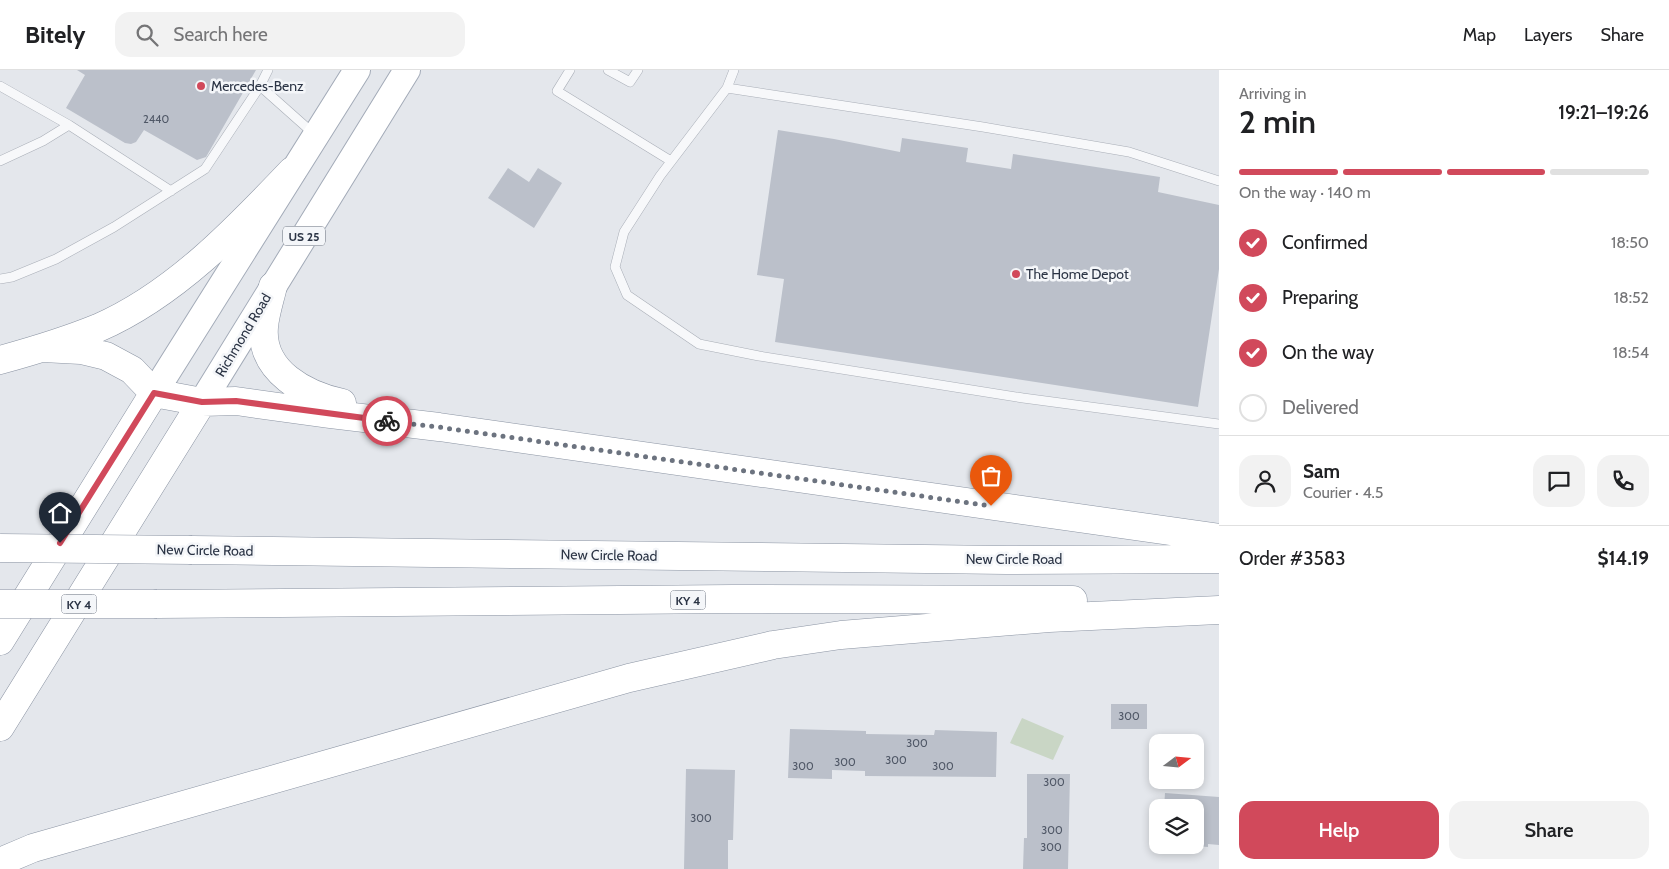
<!DOCTYPE html>
<meta charset="utf-8">
<style>
:root{--surface:#fff;--page:#f2f2f2;--text:#202124;--muted:#757577;--line:#e0e0e0;--accent:#d1495b}
body{margin:0;font-family:Cabin,sans-serif;background:var(--page);color:var(--text);height:100vh;display:flex;flex-direction:column;font-size:19px;white-space:nowrap}
*{box-sizing:border-box;margin:0}
p{font-size:16px;color:var(--muted)}
.icon{flex:none;width:28px;height:28px;fill:none;stroke:currentColor;stroke-width:2;stroke-linecap:round;stroke-linejoin:round}
.map{position:relative;flex:1;overflow:hidden}
.drawer{display:flex;flex-direction:column;background:var(--surface);width:450px}
.drawer>*{flex:none}
.needle{width:32px;rotate:74deg}
.buttons{position:absolute;left:1149px;top:664px;display:grid;gap:10px}
.buttons a{display:grid;place-items:center;width:55px;height:55px;border-radius:10px;background:var(--surface);box-shadow:0 2px 8px #0003;font-size:25px}
.pin{position:absolute;display:grid;place-items:center;width:42px;height:42px;color:#fff;margin:-51px -21px;border-radius:50% 50% 50% 0;rotate:-45deg;box-shadow:0 0 5px #0007}
.pin .icon{rotate:45deg}
.courier{position:absolute;display:grid;place-items:center;width:50px;height:50px;margin:-25px;border:4px solid #d1495b;border-radius:50%;background:#fff;color:#222;box-shadow:0 1px 6px #0007}
.overview em{font-style:normal;font-weight:600}
.overview div{display:flex;flex-direction:column-reverse}
.overview{display:flex;align-items:center;justify-content:space-between;height:85px;padding:0 20px}
h1{font-size:32px;font-weight:600;line-height:38px}
.bar{display:grid;grid-template-columns:repeat(4,1fr);gap:8px 5px;align-content:center;height:60px;padding:0 20px}
.bar i{height:6px;border-radius:4px;background:var(--line)}
.bar .selected{background:var(--accent)}
.bar p{grid-column:span 4}
.line{display:flex;align-items:center;gap:12px;padding:0 20px;border-top:1px solid var(--line)}
.line div{flex:1}
.round{display:grid;place-items:center;flex:none;width:52px;height:52px;border-radius:15px;background:var(--page)}
ol{padding:0 20px;list-style:none}
li{display:flex;align-items:center;gap:15px;height:55px}
li p{margin-inline-start:auto}
li .icon{padding:5px;border-radius:50%;background:var(--accent);color:#fff;stroke-width:4}
li:last-child{color:var(--muted)}
li i{width:28px;height:28px;border:2px solid var(--line);border-radius:50%}
.button{display:flex;gap:10px;margin-top:auto;padding:10px 20px}
.button a{flex:1;height:58px;border-radius:15px;background:var(--accent);color:#fff;font-size:20px;font-weight:600;line-height:58px;text-align:center}
.button a+a{background:var(--page);color:var(--text)}
header{display:flex;align-items:center;gap:30px;box-sizing:border-box;height:70px;padding:0 25px;background:var(--surface);border-bottom:1px solid var(--line)}
header strong{font-size:24px}
nav{display:flex;gap:28px;margin-inline-start:auto;font-size:18px}
.search{width:350px;height:45px;background:var(--page);display:flex;align-items:center;gap:12px;box-sizing:border-box;padding:0 18px;border-radius:15px;color:var(--muted);font-size:19px}
main{display:flex;flex:1;min-height:0}
.map>svg:first-child{display:block}
.green{fill:#c9d6c5}
.building{fill:#bbc0ca}
.lines{fill:none;stroke-linecap:round;stroke-linejoin:round}
.lane-casing{stroke:#a9aeb7;stroke-width:10}
.primary-casing{stroke:#a3abb8;stroke-width:28}
.highway-casing{stroke:#8b94a3;stroke-width:29}
.lane{stroke:#f7f8fa;stroke-width:9}
.primary{stroke:#fff;stroke-width:26}
.highway{stroke:#fff;stroke-width:28}
.highway-bridge-casing{stroke:#8b94a3;stroke-width:29;stroke-linecap:butt}
.highway-bridge{stroke:#fff;stroke-width:28}
.done{stroke:#6c737f;stroke-width:5;stroke-dasharray:0 9}
.route{stroke:#d1495b;stroke-width:6}
.poi-dot{fill:#d1495b;stroke:#f4f6f9;stroke-width:2}
.labels{text-anchor:middle;dominant-baseline:central;stroke-width:5;stroke-linejoin:round;paint-order:stroke}
.number-label{font-size:11px;fill:#4f5766}
.shield{fill:#f4f6f9;stroke:#676e7b;stroke-width:1}
.shield-label{font-size:12px;font-weight:bold;fill:#2b3445}
.poi-label{font-size:14px;fill:#2b3445;stroke:#f4f6f9;text-anchor:start}
.street-label{font-size:14px;fill:#2b3445;stroke:#f4f6f9}
</style>
<header>
<strong>Bitely</strong>
<div class="search"><svg class="icon" aria-label="search" viewBox="0 0 24 24"><circle cx="10" cy="10" r="6"/><path d="M15 15l6 6"/></svg>Search here</div>
<nav><a>Map</a><a>Layers</a><a>Share</a></nav>
</header>
<main>
<div class="map">
<svg width="1219" height="799" viewBox="0 0 1219 799">
<rect width="100%" height="100%" fill="#e4e7ec"/>
<path class="green" d="M1022,648L1064,666L1053,690L1010,673Z"/>
<path class="building" d="M77,0H256L206,87L197,90L144,60L136,72L131,74L125,73L66,38L85,5Z
M778,60L834,69L900,82L902,68L968,78L966,92L1011,99L1013,84L1160,107L1158,122L1219,135V199L1198,337L775,272L784,209L757,205Z
M508,98L529,112L538,98L562,113L534,158L488,128Z
M1111,634H1147V659H1111Z
M790,659L866,661V664L934,665L935,660L997,662L996,707L865,706V701L832,700V709L788,708Z
M686,699L735,700L733,770H728V799H684Z
M1027,704H1070L1068,799H1023L1024,768H1027Z
M1165,723L1219,727V775L1208,774V777L1195,776V738H1164Z"/>
<g class="lines">
<g class="lane-casing">
<path id="lane" d="M570,0L557,21L671,91
M608,0L630,12L638,0
M734,0L727,18L983,57L1129,82L1219,111
M0,16L69,55L171,121
M260,16L314,64
M727,18L660,106L624,162L615,197L627,225L699,274L759,286L1023,328L1219,354
M0,91L43,71L69,55
M0,209L12,207L56,189L114,157L205,99L260,16L268,0"/>
</g>
<g class="primary-casing">
<path id="primary" d="M154,323L357,0
M202,332L407,0"/>
</g>
<g class="highway-casing">
<path id="highway" d="M273,216C270,229 265,244 264,257C260,302 306,325 342,333
M43,278L81,280L106,286L132,300L154,323L202,332L236,331L329,344L439,357L1219,468
M0,290C33,281 66,271 98,258C174,225 236,160 292,101
M192,480L1006,490L1219,489
M157,534L732,529L1073,530
M0,571L154,323
M0,657L202,332
M0,792L33,778L629,608L773,575L841,565L1049,548L1219,540"/>
</g>
<use href="#lane" class="lane"/>
<use href="#primary" class="primary"/>
<use href="#highway" class="highway"/>
<g class="highway-bridge-casing">
<path id="highway-bridge" d="M0,478L192,480
M0,534H157"/>
</g>
<use href="#highway-bridge" class="highway-bridge"/>
</g>
<g class="lines">
<path class="done" d="M387,351L438,357L991,436"/>
<path class="route" d="M60,473L154,323L202,332L236,331L387,351"/>
</g>
<g class="poi-dot">
<circle cx="201" cy="16" r="5"/>
<circle cx="1016" cy="204" r="5"/>
</g>
<g class="labels">
<g class="number-label">
<text x="156" y="49">2440</text>
<text x="1129" y="646">300</text>
<text x="917" y="673">300</text>
<text x="896" y="690">300</text>
<text x="845" y="692">300</text>
<text x="803" y="696">300</text>
<text x="943" y="696">300</text>
<text x="1054" y="712">300</text>
<text x="701" y="748">300</text>
<text x="1052" y="760">300</text>
<text x="1051" y="777">300</text>
</g>
<g class="shield">
<rect x="283" y="156.5" width="42" height="19" rx="4"/>
<rect x="670.5" y="520.5" width="35" height="19" rx="4"/>
<rect x="61.5" y="524.5" width="35" height="19" rx="4"/>
</g>
<g class="shield-label">
<text x="304" y="166">US 25</text>
<text x="688" y="530">KY 4</text>
<text x="79" y="534">KY 4</text>
</g>
<g class="poi-label">
<text x="211" y="16">Mercedes-Benz</text>
<text x="1026" y="204">The Home Depot</text>
</g>
<g class="street-label">
<text transform="translate(243 265) rotate(-59)">Richmond Road</text>
<text transform="translate(205 480) rotate(1)">New Circle Road</text>
<text transform="translate(609 485) rotate(1)">New Circle Road</text>
<text x="1014" y="489">New Circle Road</text>
</g>
</g>
</svg>
<div class="buttons">
<a><svg class="needle" viewBox="-14 -14 28 28"><path d="M0-13l5 13h-10z" fill="#e53935"/><path d="M0 13l5-13h-10z" fill="#757577"/></svg></a>
<a><svg class="icon" aria-label="layers" viewBox="0 0 24 24"><path d="M12 4l9 5-9 5-9-5zM3 14l9 5 9-5"/></svg></a>
</div>
<div class="pin" style="left:991px;top:436px;background:#ea580c"><svg class="icon" aria-label="bag" viewBox="0 0 24 24"><path d="M5 8h14l-1 12H6zM9 8a3 3 0 0 1 6 0"/></svg></div>
<div class="pin" style="left:60px;top:473px;background:#1f2937"><svg class="icon" aria-label="home" viewBox="0 0 24 24"><path d="M3 11l9-7 9 7M6 9v11h12V9"/></svg></div>
<div class="courier" style="left:387px;top:351px"><svg class="icon" aria-label="bike" viewBox="0 0 24 24"><circle cx="6" cy="16" r="4"/><circle cx="18" cy="16" r="4"/><path d="M6 16l4-8h5l3 8M10 8l3 8H6M13 5h3"/></svg></div>
</div>
<section class="drawer">
<div class="overview"><div><h1>2 min</h1><p>Arriving in</p></div><em>19:21–19:26</em></div>
<div class="bar"><i class="selected"></i><i class="selected"></i><i class="selected"></i><i></i><p>On the way · 140 m</p></div>
<ol>
<li><svg class="icon" aria-label="check" viewBox="0 0 24 24"><path d="M5 12l5 5 9-10"/></svg>Confirmed<p>18:50</p></li>
<li><svg class="icon" aria-label="check" viewBox="0 0 24 24"><path d="M5 12l5 5 9-10"/></svg>Preparing<p>18:52</p></li>
<li><svg class="icon" aria-label="check" viewBox="0 0 24 24"><path d="M5 12l5 5 9-10"/></svg>On the way<p>18:54</p></li>
<li><i></i>Delivered</li>
</ol>
<div class="line" style="height:90px"><a class="round"><svg class="icon" aria-label="person" viewBox="0 0 24 24"><circle cx="12" cy="8" r="4"/><path d="M4 21q1-7 8-7t8 7"/></svg></a><div><b>Sam</b><p>Courier · 4.5</p></div><a class="round"><svg class="icon" aria-label="chat" viewBox="0 0 24 24"><path d="M4 5h16v11H9l-5 4z"/></svg></a><a class="round"><svg class="icon" aria-label="phone" viewBox="0 0 24 24"><path d="M5 4h4l2 5-3 2q2 4 5 5l2-3 5 2v4C11 20 4 13 5 4z"/></svg></a></div>
<div class="line" style="height:65px"><div>Order #3583</div><b>$14.19</b></div>
<div class="button"><a>Help</a><a>Share</a></div>
</section>
</main>
